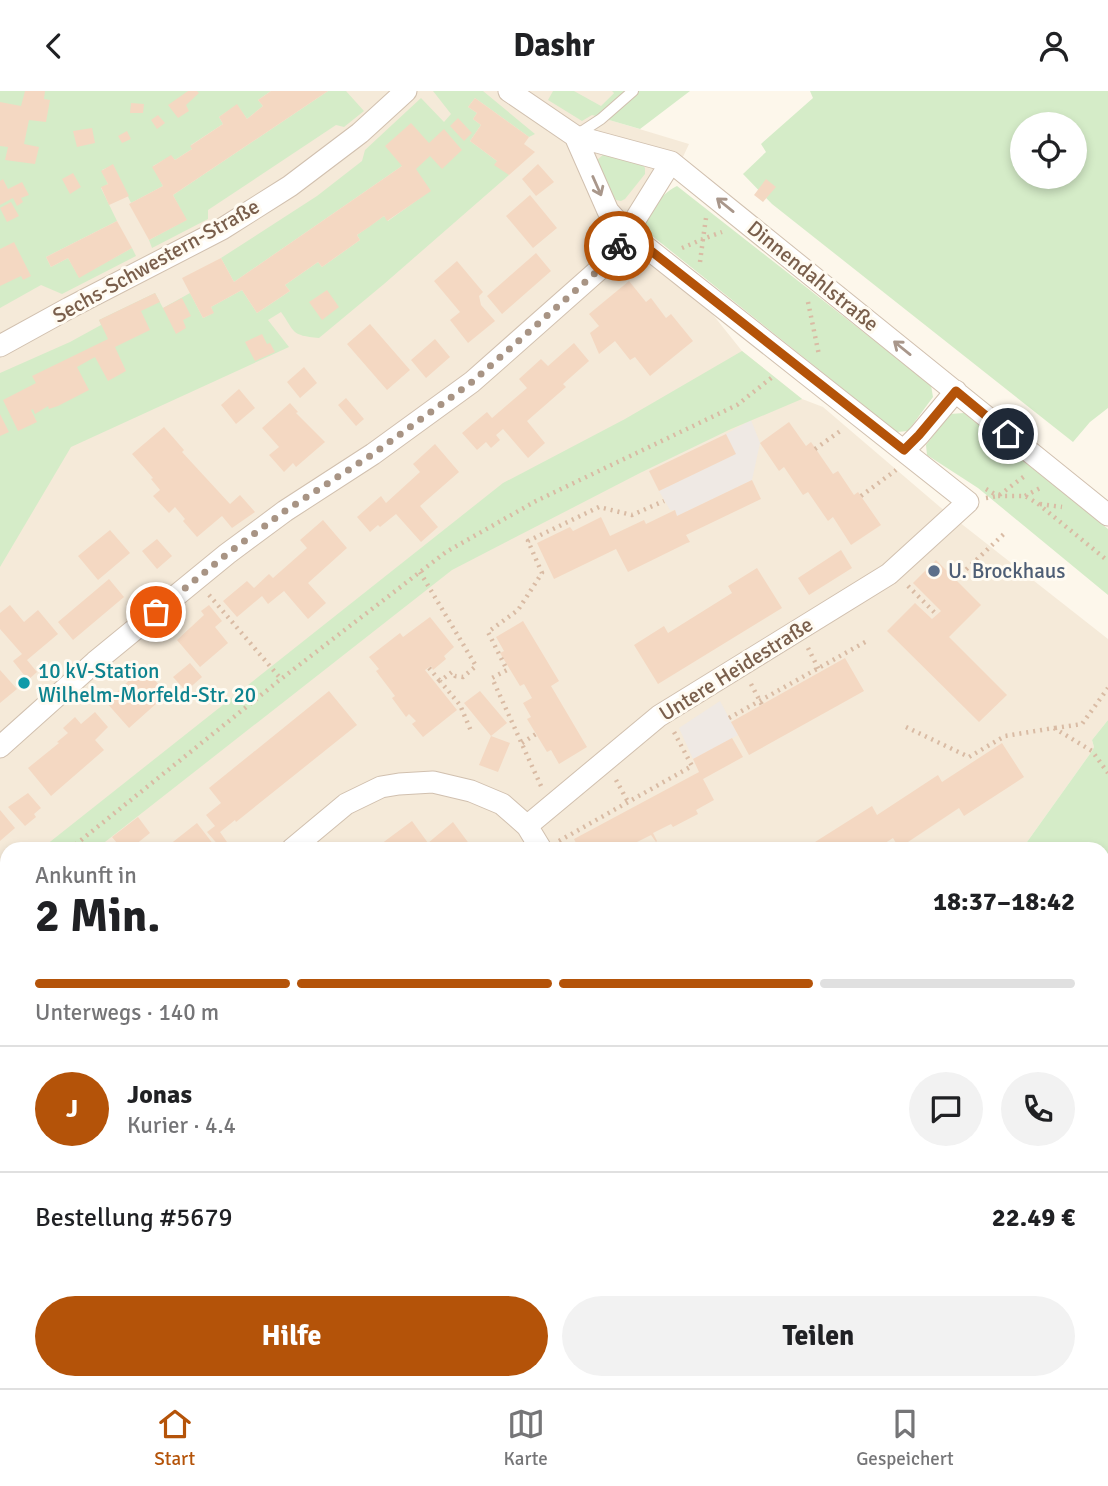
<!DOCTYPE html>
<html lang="de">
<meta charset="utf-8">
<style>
:root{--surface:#fff;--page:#f2f2f2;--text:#202124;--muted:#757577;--line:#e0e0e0;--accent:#b45309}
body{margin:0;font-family:Signika,sans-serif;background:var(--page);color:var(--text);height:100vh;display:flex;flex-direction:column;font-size:26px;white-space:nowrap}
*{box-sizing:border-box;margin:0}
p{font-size:23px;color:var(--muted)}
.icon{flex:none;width:38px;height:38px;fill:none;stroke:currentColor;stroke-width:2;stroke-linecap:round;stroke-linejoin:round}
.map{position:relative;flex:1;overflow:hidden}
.details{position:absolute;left:0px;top:751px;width:1110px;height:548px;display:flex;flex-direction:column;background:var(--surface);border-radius:21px 21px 0 0;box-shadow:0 4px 10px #0003}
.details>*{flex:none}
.buttons{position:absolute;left:1010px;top:21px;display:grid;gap:14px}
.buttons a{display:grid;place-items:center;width:77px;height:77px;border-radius:50%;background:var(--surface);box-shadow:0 4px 10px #0003;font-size:35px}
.pin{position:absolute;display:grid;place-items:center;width:60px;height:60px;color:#fff;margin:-30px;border:4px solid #fff;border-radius:50%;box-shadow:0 2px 7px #0007}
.courier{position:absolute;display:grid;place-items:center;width:70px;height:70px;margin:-35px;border:5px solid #b45309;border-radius:50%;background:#fff;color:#222;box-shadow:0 2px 9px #0007}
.summary em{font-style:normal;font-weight:800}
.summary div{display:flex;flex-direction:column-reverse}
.summary{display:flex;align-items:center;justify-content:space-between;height:119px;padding:0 35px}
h1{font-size:46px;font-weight:800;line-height:52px}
.bar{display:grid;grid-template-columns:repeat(4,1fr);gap:10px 7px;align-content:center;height:84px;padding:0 35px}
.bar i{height:9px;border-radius:5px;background:var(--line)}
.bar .active{background:var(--accent)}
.bar p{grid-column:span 4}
.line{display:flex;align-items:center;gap:18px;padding:0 35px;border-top:2px solid var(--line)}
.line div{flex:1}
.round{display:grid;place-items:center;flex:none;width:74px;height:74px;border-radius:37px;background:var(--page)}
.button{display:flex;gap:14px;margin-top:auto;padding:14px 35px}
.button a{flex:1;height:80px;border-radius:42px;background:var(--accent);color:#fff;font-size:28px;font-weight:800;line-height:80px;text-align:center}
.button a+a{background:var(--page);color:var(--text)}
header{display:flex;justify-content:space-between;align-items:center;height:91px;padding:0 35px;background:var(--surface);font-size:32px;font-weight:800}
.tab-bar{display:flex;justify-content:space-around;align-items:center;height:98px;border-top:2px solid var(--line);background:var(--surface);font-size:19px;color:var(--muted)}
.tab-bar a{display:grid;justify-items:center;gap:4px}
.tab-bar .active{color:var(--accent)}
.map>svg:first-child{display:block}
.residential{fill:#f5ead9}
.industrial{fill:#efe9e4}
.green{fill:#d5ecc8;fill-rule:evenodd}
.building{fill:#f4d8c2}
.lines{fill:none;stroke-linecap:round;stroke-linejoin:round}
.service-casing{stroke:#d1c0af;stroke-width:12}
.minor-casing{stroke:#d1c0af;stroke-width:23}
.path{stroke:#d9bba4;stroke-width:4.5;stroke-dasharray:2 5;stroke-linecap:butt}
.service{stroke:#fff;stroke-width:10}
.minor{stroke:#fff;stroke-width:21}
.oneway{stroke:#a9978b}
.done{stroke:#a89484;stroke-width:7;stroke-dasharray:0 12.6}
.route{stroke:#b45309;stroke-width:9}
.service-dot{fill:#5c6f8a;stroke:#fffbf2;stroke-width:2.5}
.culture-dot{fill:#0f9aa8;stroke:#fffbf2;stroke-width:2.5}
.labels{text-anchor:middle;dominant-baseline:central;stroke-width:6;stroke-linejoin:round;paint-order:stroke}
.street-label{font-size:21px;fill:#7a5f4c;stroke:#fffbf2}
.service-label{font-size:21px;fill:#4e5e75;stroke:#fffbf2;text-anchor:start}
.culture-label{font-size:21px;fill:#0d838f;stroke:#fffbf2;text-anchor:start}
</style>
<header><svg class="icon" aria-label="back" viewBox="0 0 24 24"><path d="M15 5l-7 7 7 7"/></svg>Dashr<svg class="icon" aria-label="person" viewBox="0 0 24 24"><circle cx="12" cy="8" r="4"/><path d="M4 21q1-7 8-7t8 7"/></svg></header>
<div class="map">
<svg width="1108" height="1297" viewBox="0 0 1108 1297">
<rect width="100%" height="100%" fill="#fdf7eb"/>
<path class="residential" d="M0,0H616L593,24L689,53L668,98L645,126L643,134L646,140L742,260L802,308L823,316L940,416L1108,548V629L1092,649L1094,656L1092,660L1022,758H7V1292H580L584,1297H0Z"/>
<path class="industrial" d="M751,329L760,352L752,389L677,425L675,419H670L659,400L735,363L726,343Z
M720,610L738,644L693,668L679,637Z"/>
<path class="green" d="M0,0H271L258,9L263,15L247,28L237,14L219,26L223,33L191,54L192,58L175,69L171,65L153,75L163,95L131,112L113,74L102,79L108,93L101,97L117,130L46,166L51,176L68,167L79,186L132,157L136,165L62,203L41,194L0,217Z
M328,0H346L364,20L344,36L336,34L208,119V128L152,157L149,149L186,129L173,104Z
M433,0H483L535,43L529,46L475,7L468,16L477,22L473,28L481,34L470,50L497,70L509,84L384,193L319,247C290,244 296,242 281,221L268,229L289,256L71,356L0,476V282L70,251L101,234L99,229L155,202L163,217L190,202L203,227L213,222L211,216L242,199L257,222L290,200L285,194L318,171L322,176L360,149L357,144L384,125L388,130L420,107L402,75L234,191L221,167L317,105L362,70L365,59L421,7L444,31L451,23Z
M553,0H574L601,15L614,2L612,0H690L640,38L592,24L582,30L548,9Z
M810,0H1108V317L1090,331L1073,351L772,113L743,83L766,61L761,53L813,7ZM1022,33H1074V86H1022Z
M604,63L642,73L645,77V83L625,108L621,110L616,109L595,76L597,69Z
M677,95L931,294L933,306L908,340L897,341L646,140C644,135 643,135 645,129C648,118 667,99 677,95Z
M742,260L802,308L731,338L640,382L452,479L96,758H41L503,392L625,328Z
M964,322L1108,438V504L978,397L927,364L926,354L950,323Z
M1108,629V1297H584L580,1292H1102V758H1022L1092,660L1094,656L1092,649Z
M7,785V829L0,835V791Z"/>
<path class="building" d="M25,0H45L44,8L50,9L46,31L29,29L24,53L39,56L35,73L5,69L8,56L0,55V11L21,15Z
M188,0H197L199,2L186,14L189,20L178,27L168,14Z
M271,0H328L173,104L187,129L149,149L129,113L163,95L152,76L171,64L175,69L192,58L190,55L223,33L219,26L237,13L247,28L263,15L258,9Z
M475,7L529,46L524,53L535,61L509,84L494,74L497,70L470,50L481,34L473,28L477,22L468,16Z
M131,12L144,13L143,22H130Z
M158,24L165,32L157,38L151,29Z
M458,27L472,42L464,50L450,35Z
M411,32L429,52L444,38L462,59L442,78L430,65L416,78L431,100L387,130L384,125L369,136L357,144L360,149L322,176L318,171L285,194L290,200L257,222L242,199L211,216L214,222L203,227L182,187L221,167L234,191L402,75L385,55Z
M92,37L95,52L77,56L73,40Z
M127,40L131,48L122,52L118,45Z
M113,73L129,105L109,114L101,96L108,93L101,80Z
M538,73L554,91L536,105L522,88Z
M73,82L81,96L70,103L62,88Z
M3,88L8,98L22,91L29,104L21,107L23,111L17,115L13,107L0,114V90Z
M766,88L776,96L763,111L754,104Z
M530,104L557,137L533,157L506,125Z
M11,111L19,125L7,131L0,117Z
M117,130L132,157L79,187L68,167L51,176L46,166Z
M14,151L31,185L23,189L21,185L0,195V158Z
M536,162L551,180L502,223L487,205Z
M457,170L483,201L479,205L481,214L495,230L468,252L450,229L460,221L434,190Z
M629,190L646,211L651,207L666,227L671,223L693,250L650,285L635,266L630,269L615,250L599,263L590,242L599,235L589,223Z
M327,199L339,216L322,229L309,211Z
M155,202L160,211L141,220L150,239L115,256L126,280L108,290L95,266L77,276L89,299L58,315L49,318L48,315L35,323L33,318L31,319L37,331L18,340L3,309L36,292L32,285L108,248L99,229Z
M182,207L191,225L183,229L186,237L176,243L163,217Z
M370,233L410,279L387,299L347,253Z
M262,243L267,253L270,252L275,261L255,270L245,251Z
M435,248L450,266L426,287L411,269Z
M574,252L589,270L563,293L566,296L527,330L545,352L528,367L503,338L496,344L500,349L491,357L486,351L477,359L462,342L487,321L492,327L527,297L519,288L541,268L548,275Z
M304,276L317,292L300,307L287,291Z
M239,298L255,317L236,333L221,314Z
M346,307L364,328L356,335L338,314Z
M290,312L298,321L296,322L325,351L296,376L293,372L284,381L269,364L279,356L262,337Z
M0,323L9,341L0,345Z
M789,331L806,355L811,351L833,383L838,380L854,404L858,401L881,434L851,454L833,426L828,430L808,401L803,404L784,376L779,380L760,352Z
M164,336L184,359L182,361L230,413L240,404L255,421L232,437L222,425L197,446L183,430L185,428L175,416L169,422L153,405L160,399L151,388L153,387L132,363Z
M726,343L736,363L659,400L649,380Z
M435,353L459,381L420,415L438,436L421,451L396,423L380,436L378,434L370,441L357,426L381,405L386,412L420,381L413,373Z
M752,389L761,408L686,444L690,451L687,452L628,481L616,458L554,488L537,452L570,436L573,440L601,426L610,445L644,429L646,433L675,419L677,425Z
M323,429L347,457L308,492L326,512L308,528L284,500L268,513L262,505L237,526L223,510L247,490L254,497L269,483L273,487L307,457L300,449Z
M110,439L130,462L98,489L78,465Z
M157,448L172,465L157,478L142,460Z
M841,459L852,477L809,504L798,487Z
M936,469L981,514L949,546L1007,604L979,631L887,540L915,512L932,528L941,520L913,492Z
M757,477L782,517L658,593L634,554L664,535L668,542L732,502L728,495Z
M109,488L124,506L73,549L58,531Z
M10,514L24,531L38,519L58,543L27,569L37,581L28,589L13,570L22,563L0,538V522Z
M209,514L222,530L215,536L228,552L200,576L177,549L204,524L201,520Z
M430,526L454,556L444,565L446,568L433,579L431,575L425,579L457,619L423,646L412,633L416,630L409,623L406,626L392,607L395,605L376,580L379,578L369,566L400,542L403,546Z
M523,530L559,590L551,595L587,656L559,673L551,659L547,661L527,628L531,626L523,612L532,607L524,593L520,595L500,562L504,560L496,546Z
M845,567L864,600L749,664L731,631Z
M190,572L202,586L186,600L173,586Z
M143,576L167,603L129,637L105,610L113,602L115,603Z
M0,579L17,598L0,612Z
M329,600L357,634L236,731L235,729L220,741L227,751L220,756L207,741L215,735L206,724L221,712L209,697Z
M480,600L507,632L491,645L464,612Z
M95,621L108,636L95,649L104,659L51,705L28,677L59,652L57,651L68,642L63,637L75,626L81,633Z
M491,645L510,652L498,681L479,674Z
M732,647L743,666L703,688L714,709L696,719L698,723L673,736L671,733L653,742L657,750L656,751L651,744L633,753L635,757L633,758H579L574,748L699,681L693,668Z
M1002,652L1024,686L964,725L959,717L899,757L893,747L876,758H819L815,751L872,715L877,724L938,684L942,691Z
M28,702L41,717L34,723L36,726L25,735L8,716Z
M0,719L15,737L0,750Z
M138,726L150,742L130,758H122L112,746Z
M412,730L428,752L453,731L473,758H385L381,753Z
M197,732L217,758H164Z
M7,914V945L0,951V920Z
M7,1289V1292H54L47,1297H4L1,1294Z
M154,1292H182L186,1297H158Z
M272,1292H301L305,1297H270L274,1294Z
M439,1292H489L492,1297H443Z"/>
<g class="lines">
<g class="service-casing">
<path id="service" d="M575,45L601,28L633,0"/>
</g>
<g class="minor-casing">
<path id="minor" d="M509,0L575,45L671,71L1108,424
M0,255L69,217L222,138L290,95L360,42L406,0
M904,359L919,344L956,300
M0,656L95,571L227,463L285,420L373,363L472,291L610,169L671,71
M292,758L346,713L381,696L399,693L433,691L471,700L502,713L527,735
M541,758L527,735L659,625L889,483L968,411L627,141L608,120L575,45
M0,1001L7,995
M334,1292L339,1297
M538,1292L541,1297
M80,1297L87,1292"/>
</g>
<path class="path" d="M682,157L703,148L706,127
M700,171L703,148L722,141
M808,211L819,264
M815,358L843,338
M986,398L998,405H1025L1037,412L1108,470
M861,405L896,379
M1025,405L1040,397
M986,407L998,405L1026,384
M1040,413L1062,416
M420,481L476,575L463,586L455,585L452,581L440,590L460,614L471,640
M956,488L1006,441
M908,495L937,524
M209,504L281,588
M808,557L820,581
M429,577L440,590
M751,593L762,614
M729,627L867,550
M906,636L969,666L1005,645L1054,637L1092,660L1108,682
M1055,637L1082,633L1108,597
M522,652L536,643
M616,689L628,711
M541,695L492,587L507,579L488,541L518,519L542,482L528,450L599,416L632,424L664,410
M559,750L692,675L674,641
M70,758L281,588L446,461L536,410L737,314L775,284
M0,814L7,809
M1102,878L1108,834
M894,1297L895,1292
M1050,1297L1051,1292"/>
<use href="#service" class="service"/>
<use href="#minor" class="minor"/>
</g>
<defs><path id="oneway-shaft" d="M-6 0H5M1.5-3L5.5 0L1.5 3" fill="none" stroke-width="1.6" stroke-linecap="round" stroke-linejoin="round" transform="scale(1.75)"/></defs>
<g class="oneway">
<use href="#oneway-shaft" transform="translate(597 95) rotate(66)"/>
<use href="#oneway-shaft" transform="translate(725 114) rotate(-141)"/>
<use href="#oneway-shaft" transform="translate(902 257) rotate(-141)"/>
</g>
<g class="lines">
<path class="done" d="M156,521L227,463L285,420L373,363L472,291L610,169L619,155"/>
<path class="route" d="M619,155L627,141L904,359L919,344L956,300L1008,343"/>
</g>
<circle class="service-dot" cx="934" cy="480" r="7"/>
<circle class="culture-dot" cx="24" cy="592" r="7"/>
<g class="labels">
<g class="street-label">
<text transform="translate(156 170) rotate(-29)">Sechs-Schwestern-Straße</text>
<text transform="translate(813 185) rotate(39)">Dinnendahlstraße</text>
<text transform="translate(736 578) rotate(-32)">Untere Heidestraße</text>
</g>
<g class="service-label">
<text x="948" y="480">U. Brockhaus</text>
</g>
<g class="culture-label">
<text x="38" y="580">10 kV-Station<tspan x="38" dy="24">Wilhelm-Morfeld-Str. 20</tspan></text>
</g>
</g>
</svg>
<div class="buttons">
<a><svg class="icon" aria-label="locate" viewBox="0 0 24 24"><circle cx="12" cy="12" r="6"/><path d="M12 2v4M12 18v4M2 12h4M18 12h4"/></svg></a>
</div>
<div class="pin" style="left:156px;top:521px;background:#ea580c"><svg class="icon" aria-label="bag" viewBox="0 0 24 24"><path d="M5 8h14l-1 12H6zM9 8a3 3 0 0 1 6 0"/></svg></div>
<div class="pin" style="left:1008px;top:343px;background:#1f2937"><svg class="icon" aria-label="home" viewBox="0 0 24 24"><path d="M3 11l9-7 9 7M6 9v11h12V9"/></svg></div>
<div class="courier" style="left:619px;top:155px"><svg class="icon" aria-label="bike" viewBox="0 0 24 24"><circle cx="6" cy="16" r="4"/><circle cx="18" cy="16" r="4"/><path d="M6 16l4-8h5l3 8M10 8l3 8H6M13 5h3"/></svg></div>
<section class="details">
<div class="summary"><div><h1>2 Min.</h1><p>Ankunft in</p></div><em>18:37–18:42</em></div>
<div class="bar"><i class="active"></i><i class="active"></i><i class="active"></i><i></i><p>Unterwegs · 140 m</p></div>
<div class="line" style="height:126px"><b class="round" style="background:var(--accent);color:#fff">J</b><div><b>Jonas</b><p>Kurier · 4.4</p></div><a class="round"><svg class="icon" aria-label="chat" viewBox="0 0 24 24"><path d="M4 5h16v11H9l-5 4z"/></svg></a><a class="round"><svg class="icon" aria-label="phone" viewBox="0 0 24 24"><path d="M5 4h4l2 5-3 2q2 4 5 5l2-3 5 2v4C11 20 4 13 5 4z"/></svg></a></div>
<div class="line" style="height:91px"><div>Bestellung #5679</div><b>22.49 €</b></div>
<div class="button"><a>Hilfe</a><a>Teilen</a></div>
</section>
</div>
<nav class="tab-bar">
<a class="active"><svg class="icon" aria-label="home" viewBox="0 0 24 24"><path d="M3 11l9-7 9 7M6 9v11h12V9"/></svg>Start</a>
<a><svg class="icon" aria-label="map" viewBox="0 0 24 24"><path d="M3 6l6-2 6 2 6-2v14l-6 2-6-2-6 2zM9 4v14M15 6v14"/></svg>Karte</a>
<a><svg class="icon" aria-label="saved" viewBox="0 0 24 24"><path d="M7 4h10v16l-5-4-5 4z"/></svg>Gespeichert</a>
</nav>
